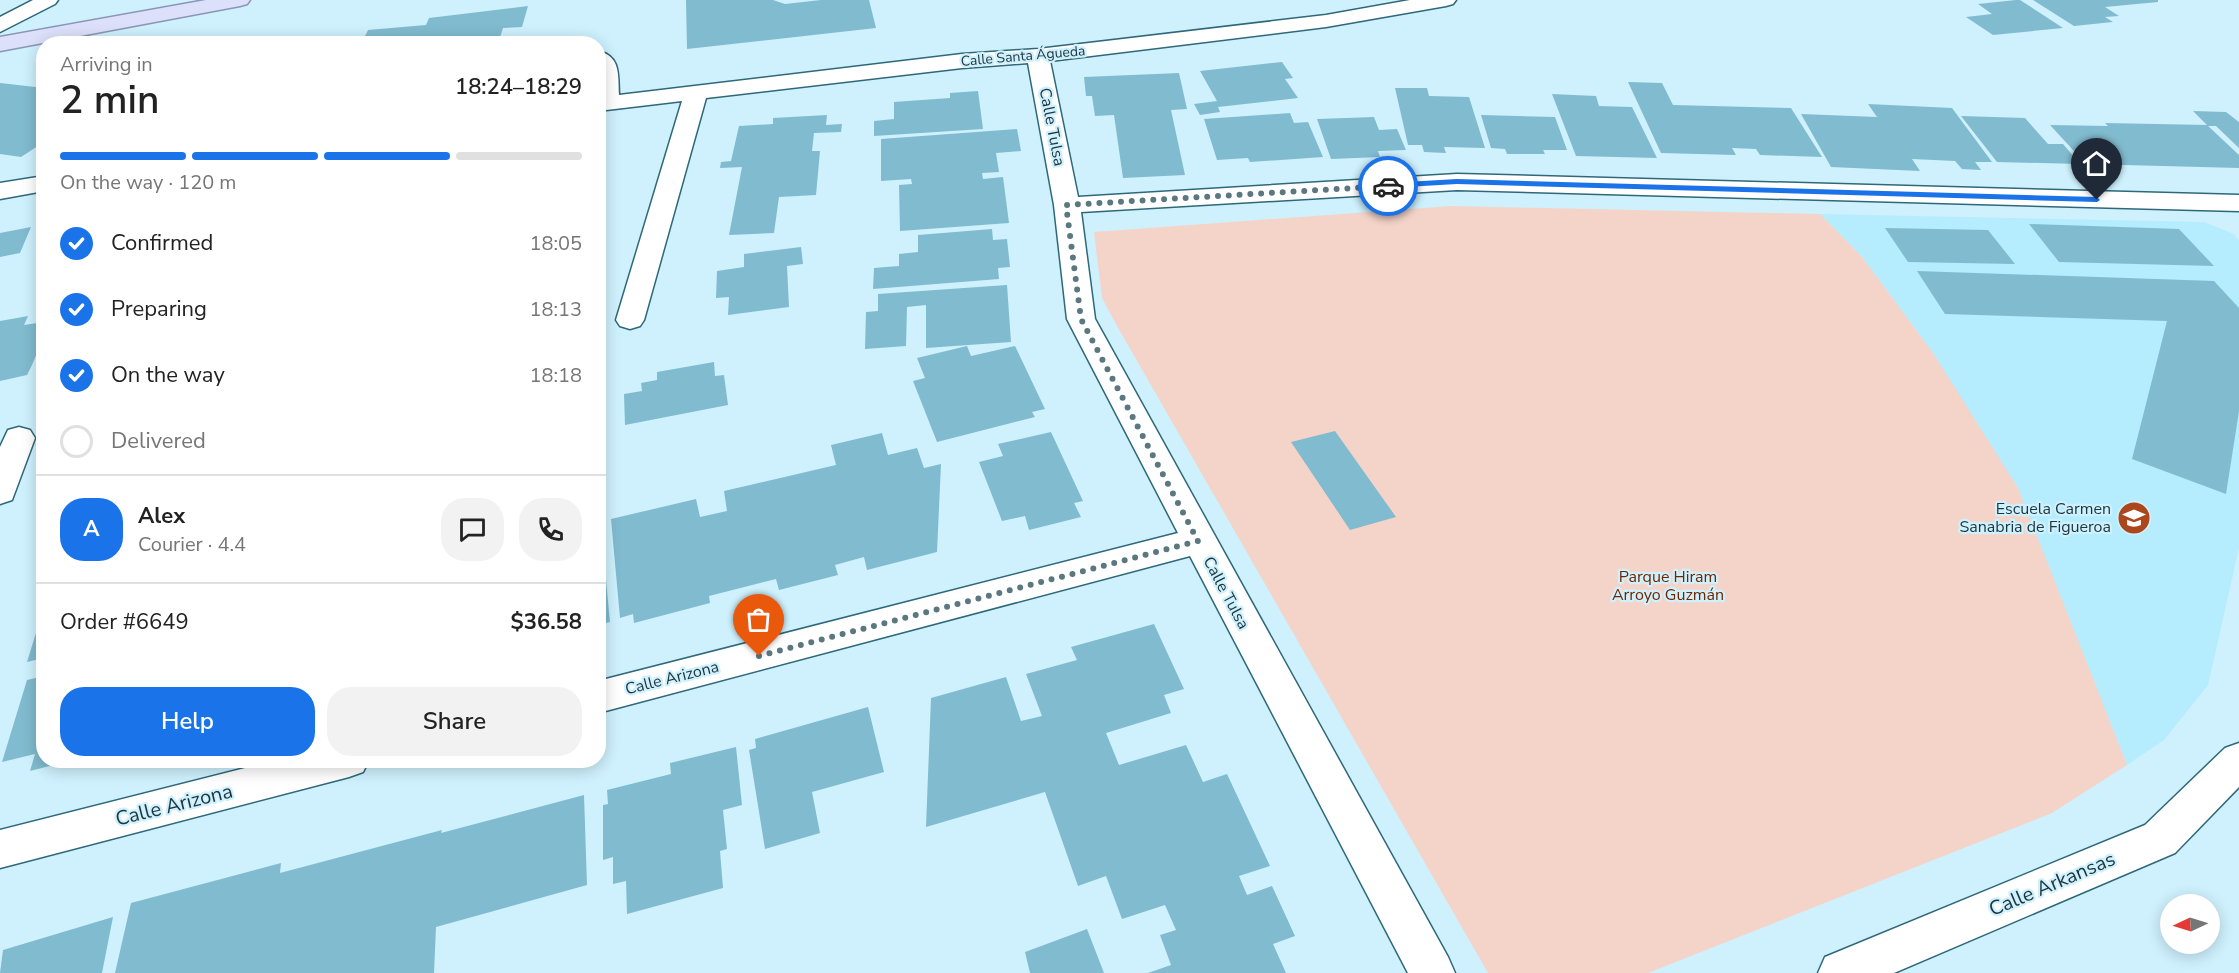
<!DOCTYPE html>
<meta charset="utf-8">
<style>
:root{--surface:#fff;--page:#f2f2f2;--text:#222;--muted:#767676;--line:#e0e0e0;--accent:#1a73e8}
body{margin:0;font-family:"Nunito Sans",sans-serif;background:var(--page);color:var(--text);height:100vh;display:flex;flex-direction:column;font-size:22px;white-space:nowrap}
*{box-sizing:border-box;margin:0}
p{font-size:20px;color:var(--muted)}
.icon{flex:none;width:33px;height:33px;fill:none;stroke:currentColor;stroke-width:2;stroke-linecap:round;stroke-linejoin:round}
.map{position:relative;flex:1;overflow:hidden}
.drawer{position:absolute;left:36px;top:36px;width:570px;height:732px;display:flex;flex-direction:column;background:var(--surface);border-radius:24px;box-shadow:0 3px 15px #0003}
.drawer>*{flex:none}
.needle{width:39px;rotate:266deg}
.tools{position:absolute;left:2160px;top:894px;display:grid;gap:12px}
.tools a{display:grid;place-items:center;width:60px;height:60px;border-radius:50%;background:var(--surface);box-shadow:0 3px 15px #0003;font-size:30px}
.pin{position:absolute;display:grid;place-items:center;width:51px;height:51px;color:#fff;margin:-62px -26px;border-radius:50% 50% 50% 0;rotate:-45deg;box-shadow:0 0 6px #0007}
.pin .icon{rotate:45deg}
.courier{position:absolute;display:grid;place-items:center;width:60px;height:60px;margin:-30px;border:4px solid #1a73e8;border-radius:50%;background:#fff;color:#222;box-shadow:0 2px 8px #0007}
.summary em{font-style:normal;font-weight:600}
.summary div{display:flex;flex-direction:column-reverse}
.summary{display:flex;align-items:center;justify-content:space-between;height:102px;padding:0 24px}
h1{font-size:39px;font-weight:600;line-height:45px}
.bar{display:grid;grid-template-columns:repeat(4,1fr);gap:9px 6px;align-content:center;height:72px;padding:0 24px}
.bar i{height:8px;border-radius:4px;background:var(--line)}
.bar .on{background:var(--accent)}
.bar p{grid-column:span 4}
.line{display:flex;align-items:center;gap:15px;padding:0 24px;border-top:2px solid var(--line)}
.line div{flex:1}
.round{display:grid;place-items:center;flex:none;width:63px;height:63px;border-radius:24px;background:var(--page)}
ol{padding:0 24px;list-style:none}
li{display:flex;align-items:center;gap:18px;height:66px}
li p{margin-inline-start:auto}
li .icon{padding:6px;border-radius:50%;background:var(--accent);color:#fff;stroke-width:4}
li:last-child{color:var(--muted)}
li i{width:33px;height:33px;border:3px solid var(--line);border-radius:50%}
.primary-button{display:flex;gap:12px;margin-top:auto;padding:12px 24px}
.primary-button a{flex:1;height:69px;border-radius:24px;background:var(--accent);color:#fff;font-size:24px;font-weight:600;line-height:69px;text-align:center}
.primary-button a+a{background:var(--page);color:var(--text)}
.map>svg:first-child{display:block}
.built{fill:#b5ecfe}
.green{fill:#f4d4c9}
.building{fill:#81bbcf}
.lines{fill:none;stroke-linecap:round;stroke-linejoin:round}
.minor-casing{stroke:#2e687a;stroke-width:3}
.major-casing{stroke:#8b96b5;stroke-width:3}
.minor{fill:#fff;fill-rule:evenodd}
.major{fill:#dde0fa;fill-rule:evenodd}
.route{fill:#1a73e8}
.done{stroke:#5b7780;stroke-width:6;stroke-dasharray:0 10.8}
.labels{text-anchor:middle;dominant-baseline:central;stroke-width:4.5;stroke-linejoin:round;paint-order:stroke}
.far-street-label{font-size:14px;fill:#1d353d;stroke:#cef1fd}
.street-label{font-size:16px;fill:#1d353d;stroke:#cef1fd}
.poi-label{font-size:16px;fill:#1d353d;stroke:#cef1fd;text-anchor:end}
.park-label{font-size:16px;fill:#732400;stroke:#cef1fd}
.near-street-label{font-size:20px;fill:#1d353d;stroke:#cef1fd}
</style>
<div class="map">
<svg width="2239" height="973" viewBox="0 0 2239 973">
<rect width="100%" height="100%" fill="#cef1fd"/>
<path class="built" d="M1820,214L2204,222L2234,234L2239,241V548L2208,685L2164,740L2127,765L2073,630L1933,353L1862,257Z"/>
<path class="green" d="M1451,206L1820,214L1862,257L1933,353L2018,488L2127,765L2052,813L1648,973H1488L1117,326L1102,298L1094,232Z"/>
<path class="building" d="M686,0H773L785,4L821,0H869L876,28L687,49Z
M2016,0H2020L2063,28L1993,35L1966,17L1992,14L1978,4Z
M2033,0H2158V2L2105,7L2119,16L2105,17L2113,22L2074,26Z
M528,6L522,27L503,28L498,44H361L368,30L426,25L429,18Z
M1282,62L1293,78L1285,79L1298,98L1218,107L1220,112L1200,115L1194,104L1217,101L1200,71Z
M1179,73L1187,109L1171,110L1185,175L1123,178L1114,115L1095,116L1092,96H1086L1084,77Z
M1628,82L1662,83L1673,105L1791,108L1822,157L1760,155L1756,149L1732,148L1736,155L1661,153Z
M0,83L44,88V142L21,157L0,154Z
M1395,88H1427L1429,96L1469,97L1485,148L1444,147L1446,153L1424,152L1422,145H1408Z
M978,91L983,129L874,136V121L894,119V102L950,98V93Z
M1552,94L1596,96L1599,106L1632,107L1657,158L1576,156Z
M1868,104L1952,108L1992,162H1975L1981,170L1962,169L1955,161L1912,159L1920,171L1831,167L1801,114L1877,117Z
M2193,111L2226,112L2239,122V148L2216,126H2208Z
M1290,113L1294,123L1308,122L1323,157L1250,162L1248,158L1217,160L1204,119Z
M827,115L826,125L842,124L841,132L814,133L812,151H820L816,195L779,197L774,233L729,235L742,167L720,168L721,162L731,161L739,126L773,124V118Z
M1481,115L1555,117L1567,150H1543L1545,154H1507L1505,149L1491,148Z
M1961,116L2025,118L2048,144H2063L2080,164L1997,162Z
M1374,117L1379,130L1397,129L1406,150L1378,151L1380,157L1331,159L1317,119Z
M2105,123L2207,125L2239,155V168L2086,164L2050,125L2108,126Z
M1017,129L1021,151L996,153L999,172L982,173L983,179L1003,177L1009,223L900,231L899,185L912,184L911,179L881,181V139Z
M2029,224L2179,229L2214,266L2059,262Z
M31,227L20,253L0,257V233Z
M1885,228L1988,230L2015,264L1908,262Z
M992,229L993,240L1007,239L1010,267L998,268L999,279L873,289L874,268L899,266V254L918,252V235Z
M801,247L803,264L787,266L789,307L728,315L729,297L716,298L717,271L744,267V254Z
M1917,271L2214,281L2239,308V411L2226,494L2132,459L2167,321L1945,314Z
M1007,285L1011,342L926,348V305L907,307L906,346L865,349L866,312L878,311V294Z
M28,316L24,325L44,322V336L32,365L27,375L0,381V321Z
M967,346L971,356L1015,346L1045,409L1032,412L1035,417L937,442L913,381L925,378L917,358Z
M714,362L715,376L724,375L728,405L625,425L624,394L642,391L641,383L657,380V372Z
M1335,431L1396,517L1350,530L1291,442Z
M1051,432L1083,501L1074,503L1081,517L1029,530L1025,516L1002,521L979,462L1003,456L998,444Z
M882,433L888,455L917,448L924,468L941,464L937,552L867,570L864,557L835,565L838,575L779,590L776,579L709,596L710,603L634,623L633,614L620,618L611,519L696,499L700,517L727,511L724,491L836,465L831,445Z
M602,537L610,622L598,625V538Z
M43,610L44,658L27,662Z
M1154,624L1184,689L1164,695L1171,713L1106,733L1119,765L1186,745L1203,782L1227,774L1270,866L1239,876L1247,895L1272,886L1295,936L1273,944L1286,973H1148L1171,965L1160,935L1176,930L1165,905L1122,919L1106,876L1078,886L1045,792L926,827L931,698L1006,677L1021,721L1042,716L1026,674L1077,660L1071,647Z
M44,676V760L69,761L30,771L35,754L2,762L27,680Z
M868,707L884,772L812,792L820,833L765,849L749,750L756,748L755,739Z
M736,747L742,805L723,810L727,849L720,851L723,888L627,914L626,881L613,884V857L603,860V805L608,804L607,790L671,774L670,763Z
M584,795L587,885L436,927L434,973H115L131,903L281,863L280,873L442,830L441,833Z
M113,917L102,973H0L3,950Z
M1087,929L1104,973H1030L1025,952Z"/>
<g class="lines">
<g class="minor-casing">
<path id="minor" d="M33,0H58L55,4L0,32V17Z
M1410,0H1456L1453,4L1446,6L1326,27L1050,61L1078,197L1457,174L2239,195V211L1457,190L1081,212L1095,319L1448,957L1455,973H1408L1190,556L598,713V681L1178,533L1067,319L1054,205L1028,63L962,68L706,98L644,320L640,326L630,329L620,326L616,320L682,101L598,111V51C621,56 618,75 619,95L962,54L1038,49L1326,15Z
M44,176V191L0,199V183Z
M19,427L30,430L35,438L12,500L0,504V447L8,430Z
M2239,743V787L2175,853L1894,973H1818L1825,957L2145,825L2225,748Z
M277,760H369L363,772L349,777L0,868V830Z"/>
</g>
<g class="major-casing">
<path id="major" d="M206,0H250L247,4L240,6L0,51V37Z"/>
</g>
<use href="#minor" class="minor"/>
<use href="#major" class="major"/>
</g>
<path class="route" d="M1457,179L2097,197L2100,200L2097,202L1457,184L1388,188L1385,186L1388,183Z"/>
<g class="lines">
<path class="done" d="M759,656L1198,541L1081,319L1066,205L1388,186"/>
</g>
<defs>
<g id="school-disc" transform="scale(1.725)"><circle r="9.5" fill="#ac461c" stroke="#cef1fd"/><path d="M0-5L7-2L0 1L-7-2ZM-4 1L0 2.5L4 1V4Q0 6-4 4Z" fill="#fff"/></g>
</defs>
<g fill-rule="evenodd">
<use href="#school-disc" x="2134" y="518"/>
</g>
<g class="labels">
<g class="far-street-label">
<text transform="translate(1023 56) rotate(-5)">Calle Santa Águeda</text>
</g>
<g class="street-label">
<text transform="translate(1052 127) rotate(79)">Calle Tulsa</text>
<text transform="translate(1226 593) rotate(62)">Calle Tulsa</text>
<text transform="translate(672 678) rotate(-14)">Calle Arizona</text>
</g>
<g class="poi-label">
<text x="2111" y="509">Escuela Carmen<tspan x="2111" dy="18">Sanabria de Figueroa</tspan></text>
</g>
<g class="park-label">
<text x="1668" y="577">Parque Hiram<tspan x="1668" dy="18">Arroyo Guzmán</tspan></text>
</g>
<g class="near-street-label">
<text transform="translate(174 805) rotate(-14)">Calle Arizona</text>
<text transform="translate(2052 884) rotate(-23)">Calle Arkansas</text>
</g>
</g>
</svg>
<div class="tools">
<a><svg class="needle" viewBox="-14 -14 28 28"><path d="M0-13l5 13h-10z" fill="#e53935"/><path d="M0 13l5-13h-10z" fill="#767676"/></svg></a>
</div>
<div class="pin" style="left:759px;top:656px;background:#ea580c"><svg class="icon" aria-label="bag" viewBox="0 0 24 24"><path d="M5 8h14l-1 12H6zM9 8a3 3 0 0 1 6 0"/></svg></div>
<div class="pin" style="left:2097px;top:200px;background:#1f2937"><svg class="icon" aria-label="home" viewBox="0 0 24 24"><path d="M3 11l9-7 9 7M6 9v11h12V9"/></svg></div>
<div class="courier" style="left:1388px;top:186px"><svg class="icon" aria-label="car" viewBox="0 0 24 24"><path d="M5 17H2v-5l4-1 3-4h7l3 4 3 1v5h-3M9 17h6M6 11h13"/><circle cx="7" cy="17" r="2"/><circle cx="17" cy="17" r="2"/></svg></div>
<section class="drawer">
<div class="summary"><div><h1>2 min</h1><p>Arriving in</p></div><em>18:24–18:29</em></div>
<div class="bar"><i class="on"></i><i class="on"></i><i class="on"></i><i></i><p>On the way · 120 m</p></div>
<ol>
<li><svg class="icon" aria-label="check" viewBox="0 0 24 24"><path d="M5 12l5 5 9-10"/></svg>Confirmed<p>18:05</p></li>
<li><svg class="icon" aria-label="check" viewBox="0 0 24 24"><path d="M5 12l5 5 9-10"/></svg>Preparing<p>18:13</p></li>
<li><svg class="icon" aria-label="check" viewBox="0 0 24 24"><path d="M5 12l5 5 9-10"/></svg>On the way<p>18:18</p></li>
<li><i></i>Delivered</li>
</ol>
<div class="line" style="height:108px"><b class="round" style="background:var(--accent);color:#fff">A</b><div><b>Alex</b><p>Courier · 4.4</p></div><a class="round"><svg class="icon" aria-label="chat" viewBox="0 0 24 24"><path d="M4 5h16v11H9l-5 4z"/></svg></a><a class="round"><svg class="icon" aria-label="phone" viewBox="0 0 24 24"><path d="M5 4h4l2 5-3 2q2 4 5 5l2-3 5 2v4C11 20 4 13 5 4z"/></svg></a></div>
<div class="line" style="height:78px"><div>Order #6649</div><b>$36.58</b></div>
<div class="primary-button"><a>Help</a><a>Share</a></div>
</section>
</div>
